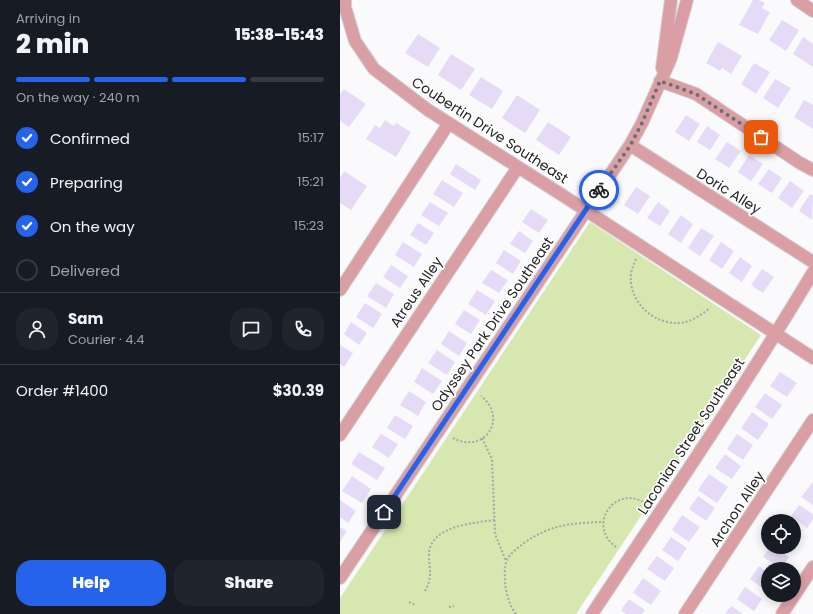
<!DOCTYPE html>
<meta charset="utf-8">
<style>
:root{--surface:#171b24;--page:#20242c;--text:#f1f3f6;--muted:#9ea1a6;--line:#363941;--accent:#2563eb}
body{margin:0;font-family:Poppins,sans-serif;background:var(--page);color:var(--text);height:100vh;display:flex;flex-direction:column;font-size:15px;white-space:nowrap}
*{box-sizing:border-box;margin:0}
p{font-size:13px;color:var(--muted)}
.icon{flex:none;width:22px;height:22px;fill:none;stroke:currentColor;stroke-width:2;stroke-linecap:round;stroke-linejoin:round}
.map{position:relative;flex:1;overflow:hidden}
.details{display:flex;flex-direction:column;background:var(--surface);width:340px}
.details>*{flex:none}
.buttons{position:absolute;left:421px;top:514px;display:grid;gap:8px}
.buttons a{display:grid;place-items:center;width:40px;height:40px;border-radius:50%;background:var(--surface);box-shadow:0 2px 10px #0003;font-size:20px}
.pin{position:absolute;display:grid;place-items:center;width:34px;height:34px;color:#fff;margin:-17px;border-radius:8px;box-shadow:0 2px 6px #0006}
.courier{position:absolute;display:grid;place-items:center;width:40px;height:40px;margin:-20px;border:3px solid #2563eb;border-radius:50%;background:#fff;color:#222;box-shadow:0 1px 5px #0007}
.overview em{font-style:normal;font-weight:800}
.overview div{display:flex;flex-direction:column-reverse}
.overview{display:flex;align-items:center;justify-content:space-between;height:68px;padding:0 16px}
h1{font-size:26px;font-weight:800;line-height:30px}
.bar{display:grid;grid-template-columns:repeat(4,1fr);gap:6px 4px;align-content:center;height:48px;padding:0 16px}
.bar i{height:5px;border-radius:3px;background:var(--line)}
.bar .active{background:var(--accent)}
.bar p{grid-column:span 4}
.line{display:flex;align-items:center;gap:10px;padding:0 16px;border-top:1px solid var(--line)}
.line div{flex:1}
.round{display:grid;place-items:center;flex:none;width:42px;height:42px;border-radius:16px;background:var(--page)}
ol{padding:0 16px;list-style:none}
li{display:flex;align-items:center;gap:12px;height:44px}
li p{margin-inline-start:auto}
li .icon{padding:4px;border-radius:50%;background:var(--accent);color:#fff;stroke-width:4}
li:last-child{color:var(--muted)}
li i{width:22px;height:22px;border:2px solid var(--line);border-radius:50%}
.button{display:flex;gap:8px;margin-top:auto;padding:8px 16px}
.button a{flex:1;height:46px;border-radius:16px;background:var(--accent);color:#fff;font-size:16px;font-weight:800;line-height:46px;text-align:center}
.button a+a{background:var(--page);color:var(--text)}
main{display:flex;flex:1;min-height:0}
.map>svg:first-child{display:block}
.green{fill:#d6e7af}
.building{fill:#e5dbf6}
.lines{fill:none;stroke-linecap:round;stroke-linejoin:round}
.minor-casing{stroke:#d3d3d6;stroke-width:14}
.path{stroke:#a7a7a9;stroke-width:2;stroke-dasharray:2 2;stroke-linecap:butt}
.minor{stroke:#d99fa4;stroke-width:12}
.done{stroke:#6e6e70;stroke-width:4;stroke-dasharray:0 7.2}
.route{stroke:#2563eb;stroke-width:5}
.labels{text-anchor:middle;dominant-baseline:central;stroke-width:3.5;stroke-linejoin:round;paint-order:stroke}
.street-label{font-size:14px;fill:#232324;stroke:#fff}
</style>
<main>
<section class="details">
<div class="overview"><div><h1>2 min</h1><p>Arriving in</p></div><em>15:38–15:43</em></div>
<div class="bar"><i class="active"></i><i class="active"></i><i class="active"></i><i></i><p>On the way · 240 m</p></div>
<ol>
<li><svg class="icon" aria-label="check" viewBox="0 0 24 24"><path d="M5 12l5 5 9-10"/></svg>Confirmed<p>15:17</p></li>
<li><svg class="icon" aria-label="check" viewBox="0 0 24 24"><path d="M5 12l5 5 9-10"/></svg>Preparing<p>15:21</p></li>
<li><svg class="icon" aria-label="check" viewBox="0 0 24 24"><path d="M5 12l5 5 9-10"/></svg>On the way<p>15:23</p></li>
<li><i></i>Delivered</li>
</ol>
<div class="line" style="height:72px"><a class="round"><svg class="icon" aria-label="person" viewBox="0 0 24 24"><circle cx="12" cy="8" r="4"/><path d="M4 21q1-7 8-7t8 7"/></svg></a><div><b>Sam</b><p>Courier · 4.4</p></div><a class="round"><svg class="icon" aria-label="chat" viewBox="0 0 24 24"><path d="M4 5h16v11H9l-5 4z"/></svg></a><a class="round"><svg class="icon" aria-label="phone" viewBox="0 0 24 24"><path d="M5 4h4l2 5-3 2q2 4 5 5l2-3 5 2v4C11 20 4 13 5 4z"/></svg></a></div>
<div class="line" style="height:52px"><div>Order #1400</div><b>$30.39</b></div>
<div class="button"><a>Help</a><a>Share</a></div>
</section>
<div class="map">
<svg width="473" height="614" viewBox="0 0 473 614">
<rect width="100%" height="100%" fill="#fafafd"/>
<path class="green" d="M250,222L421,335L236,614H0V598Z"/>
<path class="building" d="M413,0H419L425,3L422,8L430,12L418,34L399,25Z
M442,20L459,30L446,51L429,40Z
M78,34L100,48L88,67L65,53Z
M463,37L473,44V67L453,54Z
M378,42L402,56L391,74L382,68L380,71L366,63Z
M111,54L135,69L121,90L98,75Z
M414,63L430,72L416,94L401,84Z
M141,77L163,91L152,109L129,95Z
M435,79L451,88L438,108L423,98Z
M4,89L26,104L9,127L0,121V94Z
M177,95L200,110L185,133L162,118Z
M464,100L473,105V129L454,117Z
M346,115L360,124L349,141L335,132Z
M45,120L54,126L56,123L71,132L56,157L26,139L35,125L40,128Z
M208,122L231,137L219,155L196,140Z
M367,126L380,135L370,150L357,142Z
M387,142L401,151L389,168L375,159Z
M409,155L423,164L411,181L398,172Z
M116,164L141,180L135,190L110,174Z
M429,169L442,178L432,193L418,184Z
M4,171L27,186L11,210L0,203V178Z
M102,180L123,193L114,207L93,194Z
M450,181L464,191L452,208L438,198Z
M296,187L310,196L298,214L284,205Z
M470,194L473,196L472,220L459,211Z
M90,202L108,213L99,226L81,215Z
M318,202L330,211L320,226L307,218Z
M191,209L208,220L199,233L182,222Z
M341,215L353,224L341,243L328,234Z
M78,223L94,233L86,245L70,235Z
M361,228L374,236L360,256L348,248Z
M179,231L193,241L185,253L170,244Z
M63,242L82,254L74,267L55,255Z
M381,242L394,251L382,269L369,260Z
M164,250L181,261L173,274L156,263Z
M400,257L412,266L402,282L389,273Z
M51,265L68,276L60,288L43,277Z
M422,269L434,277L423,293L411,285Z
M151,270L168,280L159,293L142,283Z
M36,283L54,294L46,308L27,296Z
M137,290L155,301L146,315L128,304Z
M25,303L42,314L33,328L16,317Z
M124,310L140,320L131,334L115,324Z
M11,322L27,333L19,345L4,334Z
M109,331L127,343L119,356L101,344Z
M0,345L13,353L4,367L0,364Z
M97,350L115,362L107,375L88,363Z
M82,368L102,381L93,394L74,382Z
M440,372L457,383L447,397L430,386Z
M69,391L86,402L78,416L60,405Z
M425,393L442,405L432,419L415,407Z
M412,412L429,424L418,440L401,428Z
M55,415L73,426L65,439L47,428Z
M41,434L58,444L49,458L32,447Z
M397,434L413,445L403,460L387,449Z
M19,452L45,468L37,480L11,464Z
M385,454L401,466L392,479L375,468Z
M369,474L388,487L377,503L358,490Z
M12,476L31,489L22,503L2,491Z
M472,483H473V505L461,497Z
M358,496L375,508L366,521L349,509Z
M0,500L16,511L8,523L0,517Z
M459,505L473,514V519L467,528L451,516Z
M342,515L360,527L349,542L332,530Z
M0,527L7,531L0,542Z
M454,530L461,536L454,546Z
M331,537L347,548L338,561L322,550Z
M430,547H434L449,557L441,569L423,557Z
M317,556L334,568L325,581L307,569Z
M419,566L428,573V586L425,590L410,579Z
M303,578L321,591L311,605L293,593Z
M405,587L422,599L414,611L397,599Z
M289,599L305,610L302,614H286L281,610Z
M391,606L403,614H385Z"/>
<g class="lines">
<g class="minor-casing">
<path id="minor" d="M5,0V7L15,41L34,69L88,110L219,193L473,358
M457,0L473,11
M322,68L331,0
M320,81L356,94L460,163L473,170
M290,145L473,262
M0,290L109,123
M0,435L178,167
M0,578L290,145L302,123L331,58L347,0
M252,614C327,501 404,388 473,272
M345,614L473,420
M442,614L473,567"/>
</g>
<path class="path" d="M296,259C294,264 292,269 291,274C288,301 313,325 340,323C351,322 361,315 370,308
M113,438C144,455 169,418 141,396
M142,438L152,459L155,534L166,561
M276,547C246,525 275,484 305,503
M85,591C93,577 89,570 89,555C89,526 133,523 155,520
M69,602L75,605
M109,607L114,606
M176,614C169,605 166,593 165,582C165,575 164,567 167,560C170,553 178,548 184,543C211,524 232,523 264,522"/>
<use href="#minor" class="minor"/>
</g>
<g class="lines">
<path class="done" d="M259,190L290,146L302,123L320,81L356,94L421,137"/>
<path class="route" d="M44,512L259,190"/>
</g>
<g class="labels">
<g class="street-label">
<text transform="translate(150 130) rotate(33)">Coubertin Drive Southeast</text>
<text transform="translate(389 191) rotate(32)">Doric Alley</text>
<text transform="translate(76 292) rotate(-56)">Atreus Alley</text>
<text transform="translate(152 324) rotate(-56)">Odyssey Park Drive Southeast</text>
<text transform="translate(351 436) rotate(-57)">Laconian Street Southeast</text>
<text transform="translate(397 509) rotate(-57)">Archon Alley</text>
</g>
</g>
</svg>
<div class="buttons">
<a><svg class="icon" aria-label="locate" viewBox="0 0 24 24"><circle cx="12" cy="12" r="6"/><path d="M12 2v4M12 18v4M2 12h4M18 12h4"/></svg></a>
<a><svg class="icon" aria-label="layers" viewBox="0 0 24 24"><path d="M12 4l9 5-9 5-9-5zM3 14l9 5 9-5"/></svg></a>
</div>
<div class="pin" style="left:421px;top:137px;background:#ea580c"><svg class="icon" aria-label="bag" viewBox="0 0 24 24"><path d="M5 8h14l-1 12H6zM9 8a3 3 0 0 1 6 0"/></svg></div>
<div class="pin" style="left:44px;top:512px;background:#1f2937"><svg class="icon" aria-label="home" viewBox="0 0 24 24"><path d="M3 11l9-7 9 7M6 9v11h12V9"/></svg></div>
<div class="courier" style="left:259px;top:190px"><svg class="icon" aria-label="bike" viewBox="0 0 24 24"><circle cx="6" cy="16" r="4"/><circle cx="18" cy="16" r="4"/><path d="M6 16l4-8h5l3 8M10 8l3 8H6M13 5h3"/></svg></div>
</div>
</main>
